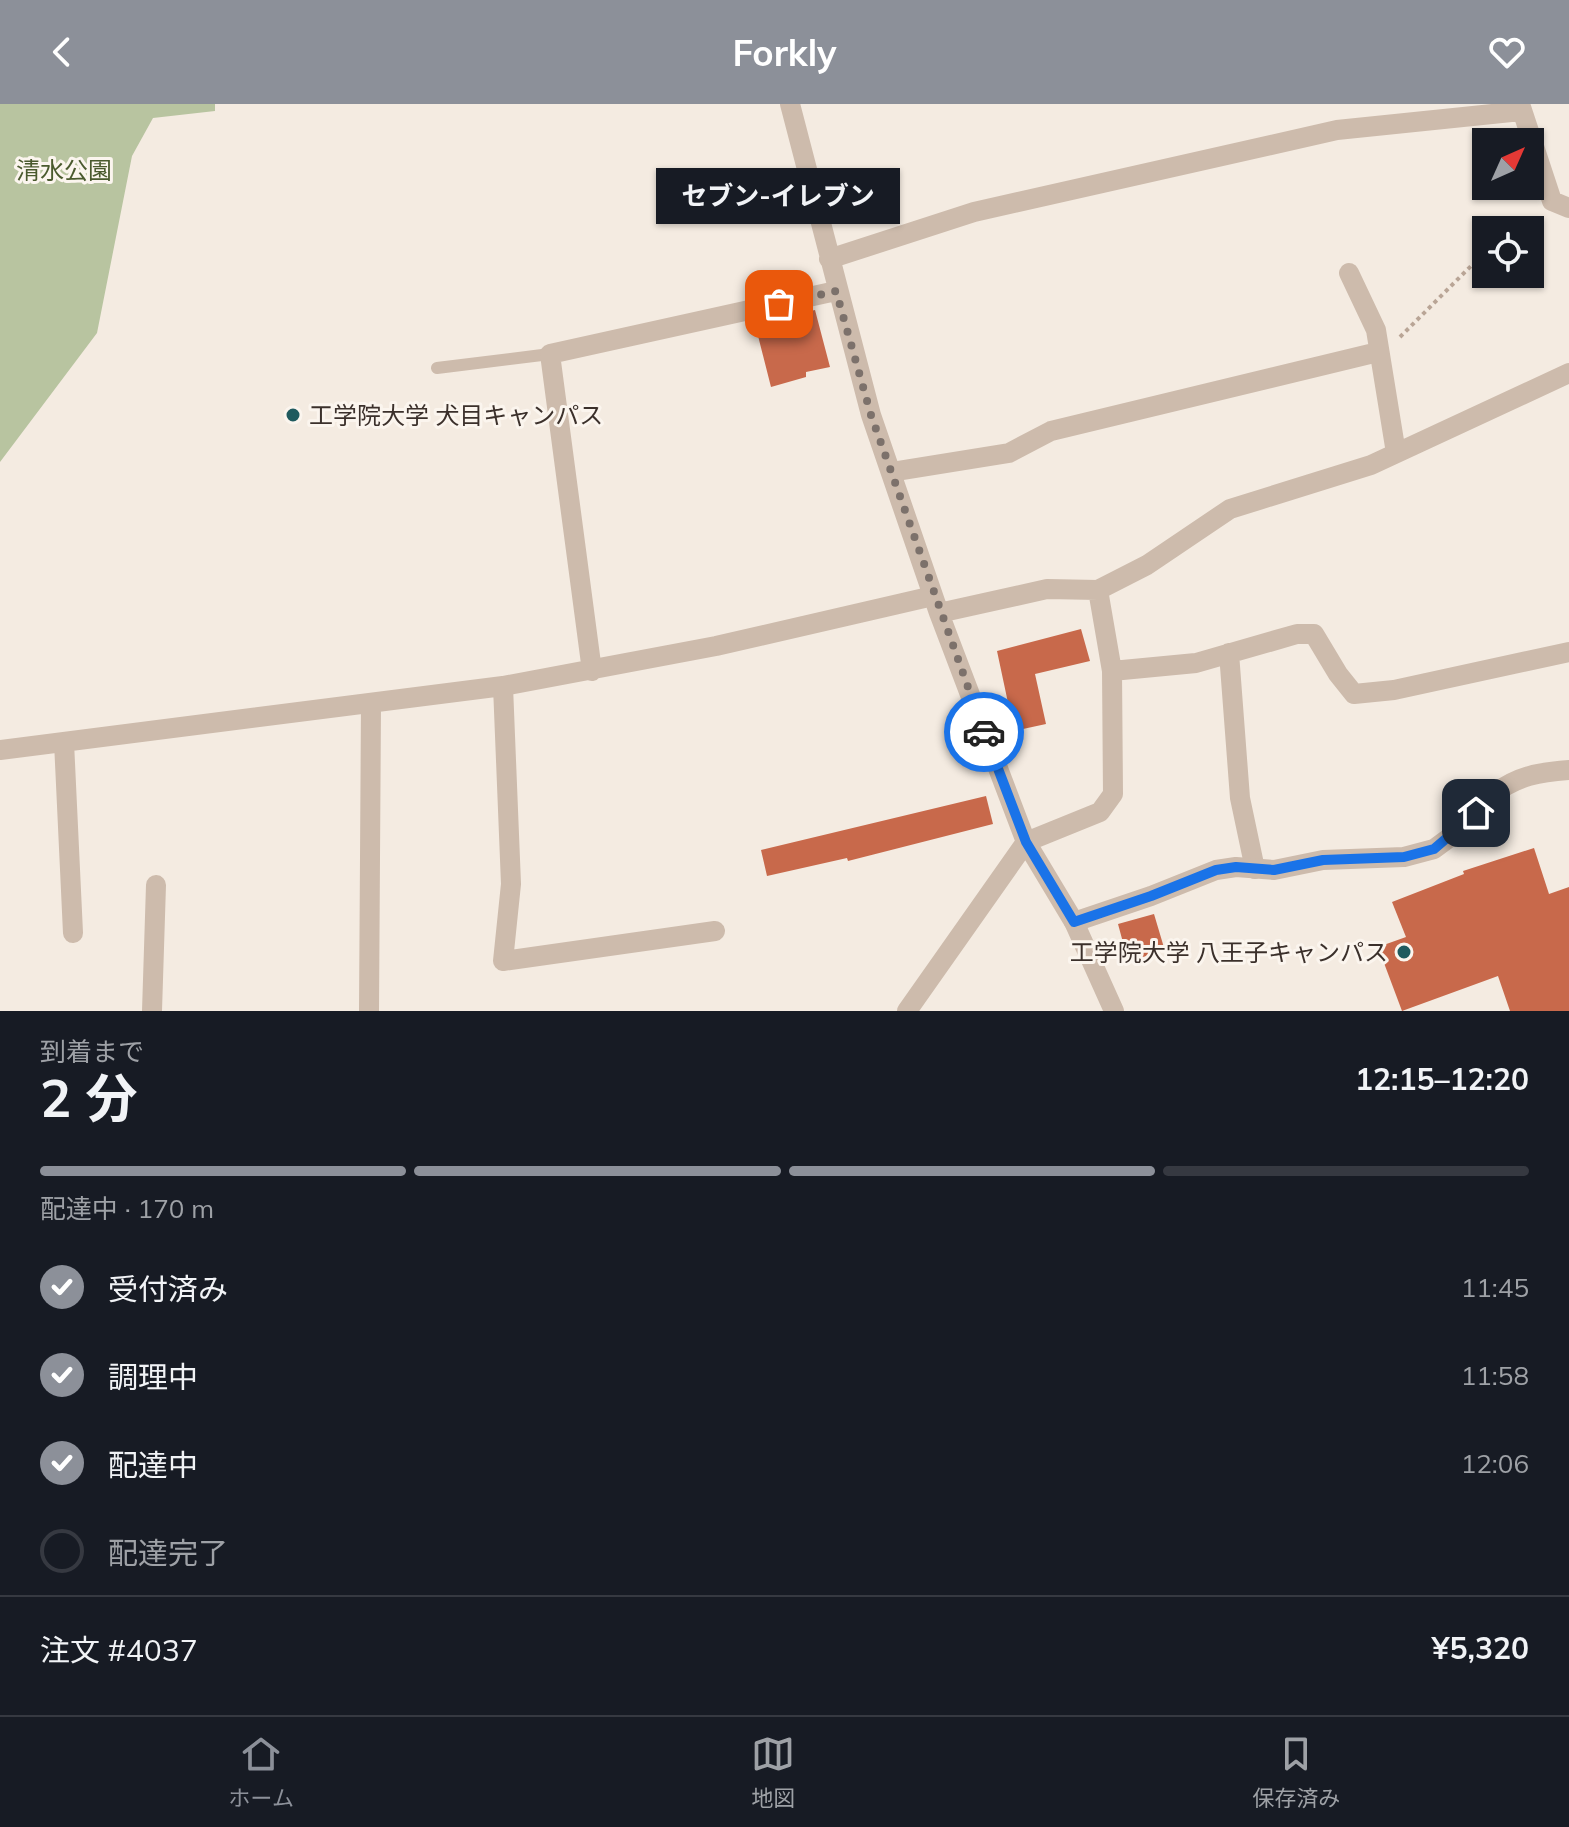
<!DOCTYPE html>
<html lang="ja">
<meta charset="utf-8">
<style>
:root{--surface:#171b24;--page:#20242c;--text:#f1f3f6;--muted:#9ea1a6;--line:#363941;--accent:#8c9099}
body{margin:0;font-family:Mulish,"Noto Sans JP",sans-serif;background:var(--page);color:var(--text);height:100vh;display:flex;flex-direction:column;font-size:30px;white-space:nowrap}
*{box-sizing:border-box;margin:0}
p{font-size:26px;color:var(--muted)}
.icon{flex:none;width:44px;height:44px;fill:none;stroke:currentColor;stroke-width:2;stroke-linecap:round;stroke-linejoin:round}
.map{position:relative;height:907px;overflow:hidden}
.drawer{display:flex;flex-direction:column;background:var(--surface);flex:1}
.drawer>*{flex:none}
.needle{width:52px;rotate:45deg}
.buttons{position:absolute;left:1472px;top:24px;display:grid;gap:16px}
.buttons a{display:grid;place-items:center;width:72px;height:72px;border-radius:0px;background:var(--surface);box-shadow:0 2px 6px #0004;font-size:40px}
.pin{position:absolute;display:grid;place-items:center;width:68px;height:68px;color:#fff;margin:-34px;border-radius:16px;box-shadow:0 4px 12px #0006}
.courier{position:absolute;display:grid;place-items:center;width:80px;height:80px;margin:-40px;border:6px solid #1a73e8;border-radius:50%;background:#fff;color:#222;box-shadow:0 2px 10px #0007}
.bubble{position:absolute;height:56px;border-radius:0px;background:var(--surface);box-shadow:0 2px 6px #0004;font-size:26px;font-weight:700;line-height:56px;text-align:center}
.head em{font-style:normal;font-weight:700}
.head div{display:flex;flex-direction:column-reverse}
.head{display:flex;align-items:center;justify-content:space-between;height:136px;padding:0 40px}
h1{font-size:52px;font-weight:700;line-height:60px}
.bar{display:grid;grid-template-columns:repeat(4,1fr);gap:12px 8px;align-content:center;height:96px;padding:0 40px}
.bar i{height:10px;border-radius:6px;background:var(--line)}
.bar .current{background:var(--accent)}
.bar p{grid-column:span 4}
.line{display:flex;align-items:center;gap:20px;padding:0 40px;border-top:2px solid var(--line)}
.line div{flex:1}
ol{padding:0 40px;list-style:none}
li{display:flex;align-items:center;gap:24px;height:88px}
li p{margin-inline-start:auto}
li .icon{padding:8px;border-radius:50%;background:var(--accent);color:#fff;stroke-width:4}
li:last-child{color:var(--muted)}
li i{width:44px;height:44px;border:4px solid var(--line);border-radius:50%}
header{display:flex;justify-content:space-between;align-items:center;height:104px;padding:0 40px;background:var(--accent);color:#fff;font-size:36px;font-weight:700}
.tabs{display:flex;justify-content:space-around;align-items:center;height:112px;border-top:2px solid var(--line);background:var(--surface);font-size:22px;color:var(--muted)}
.tabs a{display:grid;justify-items:center;gap:4px}
.tabs .current{color:var(--accent)}
.map>svg:first-child{display:block}
.green{fill:#b8c4a0}
.building{fill:#c8694b}
.lines{fill:none;stroke-linecap:round;stroke-linejoin:round}
.path{stroke:#b9a596;stroke-width:4;stroke-dasharray:4 4;stroke-linecap:butt}
.service{stroke:#cdbbac;stroke-width:12}
.minor{stroke:#cdbbac;stroke-width:20}
.tertiary{stroke:#cdbbac;stroke-width:20}
.done{stroke:#7c716b;stroke-width:8;stroke-dasharray:0 14.4}
.route{stroke:#1a73e8;stroke-width:10}
.poi-dot{fill:#1f5a5e;stroke:#fbf5ee;stroke-width:3}
.labels{text-anchor:middle;dominant-baseline:central;stroke-width:6;stroke-linejoin:round;paint-order:stroke}
.park-label{font-size:24px;fill:#4a5a2e;stroke:#fbf5ee}
.poi-label{font-size:24px;fill:#3b302b;stroke:#fbf5ee;text-anchor:start}
</style>
<header><svg class="icon" aria-label="back" viewBox="0 0 24 24"><path d="M15 5l-7 7 7 7"/></svg>Forkly<svg class="icon" aria-label="heart" viewBox="0 0 24 24"><path d="M12 20l-8-8c-3-5 5-10 8-4 3-6 11-1 8 4z"/></svg></header>
<div class="map">
<svg width="1569" height="907" viewBox="0 0 1569 907">
<rect width="100%" height="100%" fill="#f4ebe1"/>
<path class="green" d="M0,0H215V7L153,14L132,52L97,229L0,358Z"/>
<path class="building" d="M815,206L830,263L806,268V273L771,283L755,220Z
M1081,525L1090,557L1035,570L1046,620L1014,627L997,547Z
M986,692L993,720L848,757L847,754L767,772L761,746Z
M1534,744L1549,790L1569,783V907H1510L1498,872L1402,907L1378,843L1406,833L1392,798L1464,770L1463,767Z
M1154,810L1165,847L1128,857L1118,820Z"/>
<g class="lines">
<path class="path" d="M1523,126L1538,114
M1400,233L1486,147"/>
<path class="service" d="M437,264L550,250"/>
<path class="minor" d="M790,0L871,311L939,509L1026,738L1074,818L1114,907
M1520,0L1552,97L1569,104
M829,155L974,108L1337,26L1521,7
M1349,169L1376,226L1396,349
M891,368L1009,349L1051,327L1378,248
M1098,486L1147,461L1230,405L1371,361L1569,269
M1229,549L1240,694L1255,765
M592,567L550,250L836,187
M1112,567L1196,559L1297,530H1314L1338,570L1354,590L1394,586L1569,548
M503,582L511,780L503,857L715,827
M64,638L73,829
M0,646L503,582L716,542L933,492
M1494,690C1517,672 1540,668 1569,666
M152,907L156,781
M369,907L371,600
M907,907L1026,738L1100,708L1113,690L1112,567L1098,486L1047,485L939,509"/>
<path class="tertiary" d="M1074,818L1151,792L1216,766L1236,763L1274,766L1323,756L1404,753L1434,745L1457,728L1494,690"/>
</g>
<g class="lines">
<path class="done" d="M779,200L836,187L871,311L984,628"/>
<path class="route" d="M984,628L1026,738L1074,818L1151,792L1216,766L1236,763L1274,766L1323,756L1404,753L1434,745L1476,709"/>
</g>
<g class="poi-dot">
<circle cx="293" cy="311" r="8"/>
<circle cx="1404" cy="848" r="8"/>
</g>
<g class="labels">
<g class="park-label">
<text x="64" y="66">清水公園</text>
</g>
<g class="poi-label">
<text x="309" y="311">工学院大学 犬目キャンパス</text>
<text x="1388" y="848" text-anchor="end">工学院大学 八王子キャンパス</text>
</g>
</g>
</svg>
<div class="buttons">
<a><svg class="needle" viewBox="-14 -14 28 28"><path d="M0-13l5 13h-10z" fill="#e53935"/><path d="M0 13l5-13h-10z" fill="#9ea1a6"/></svg></a>
<a><svg class="icon" aria-label="locate" viewBox="0 0 24 24"><circle cx="12" cy="12" r="6"/><path d="M12 2v4M12 18v4M2 12h4M18 12h4"/></svg></a>
</div>
<div class="pin" style="left:779px;top:200px;background:#ea580c"><svg class="icon" aria-label="bag" viewBox="0 0 24 24"><path d="M5 8h14l-1 12H6zM9 8a3 3 0 0 1 6 0"/></svg></div>
<div class="pin" style="left:1476px;top:709px;background:#1f2937"><svg class="icon" aria-label="home" viewBox="0 0 24 24"><path d="M3 11l9-7 9 7M6 9v11h12V9"/></svg></div>
<div class="courier" style="left:984px;top:628px"><svg class="icon" aria-label="car" viewBox="0 0 24 24"><path d="M5 17H2v-5l4-1 3-4h7l3 4 3 1v5h-3M9 17h6M6 11h13"/><circle cx="7" cy="17" r="2"/><circle cx="17" cy="17" r="2"/></svg></div>
<div class="bubble" style="left:656px;top:64px;width:244px">セブン-イレブン</div>
</div>
<section class="drawer">
<div class="head"><div><h1>2 分</h1><p>到着まで</p></div><em>12:15–12:20</em></div>
<div class="bar"><i class="current"></i><i class="current"></i><i class="current"></i><i></i><p>配達中 · 170 m</p></div>
<ol>
<li><svg class="icon" aria-label="check" viewBox="0 0 24 24"><path d="M5 12l5 5 9-10"/></svg>受付済み<p>11:45</p></li>
<li><svg class="icon" aria-label="check" viewBox="0 0 24 24"><path d="M5 12l5 5 9-10"/></svg>調理中<p>11:58</p></li>
<li><svg class="icon" aria-label="check" viewBox="0 0 24 24"><path d="M5 12l5 5 9-10"/></svg>配達中<p>12:06</p></li>
<li><i></i>配達完了</li>
</ol>
<div class="line" style="height:104px"><div>注文 #4037</div><b>¥5,320</b></div>
</section>
<nav class="tabs">
<a class="current"><svg class="icon" aria-label="home" viewBox="0 0 24 24"><path d="M3 11l9-7 9 7M6 9v11h12V9"/></svg>ホーム</a>
<a><svg class="icon" aria-label="map" viewBox="0 0 24 24"><path d="M3 6l6-2 6 2 6-2v14l-6 2-6-2-6 2zM9 4v14M15 6v14"/></svg>地図</a>
<a><svg class="icon" aria-label="saved" viewBox="0 0 24 24"><path d="M7 4h10v16l-5-4-5 4z"/></svg>保存済み</a>
</nav>
